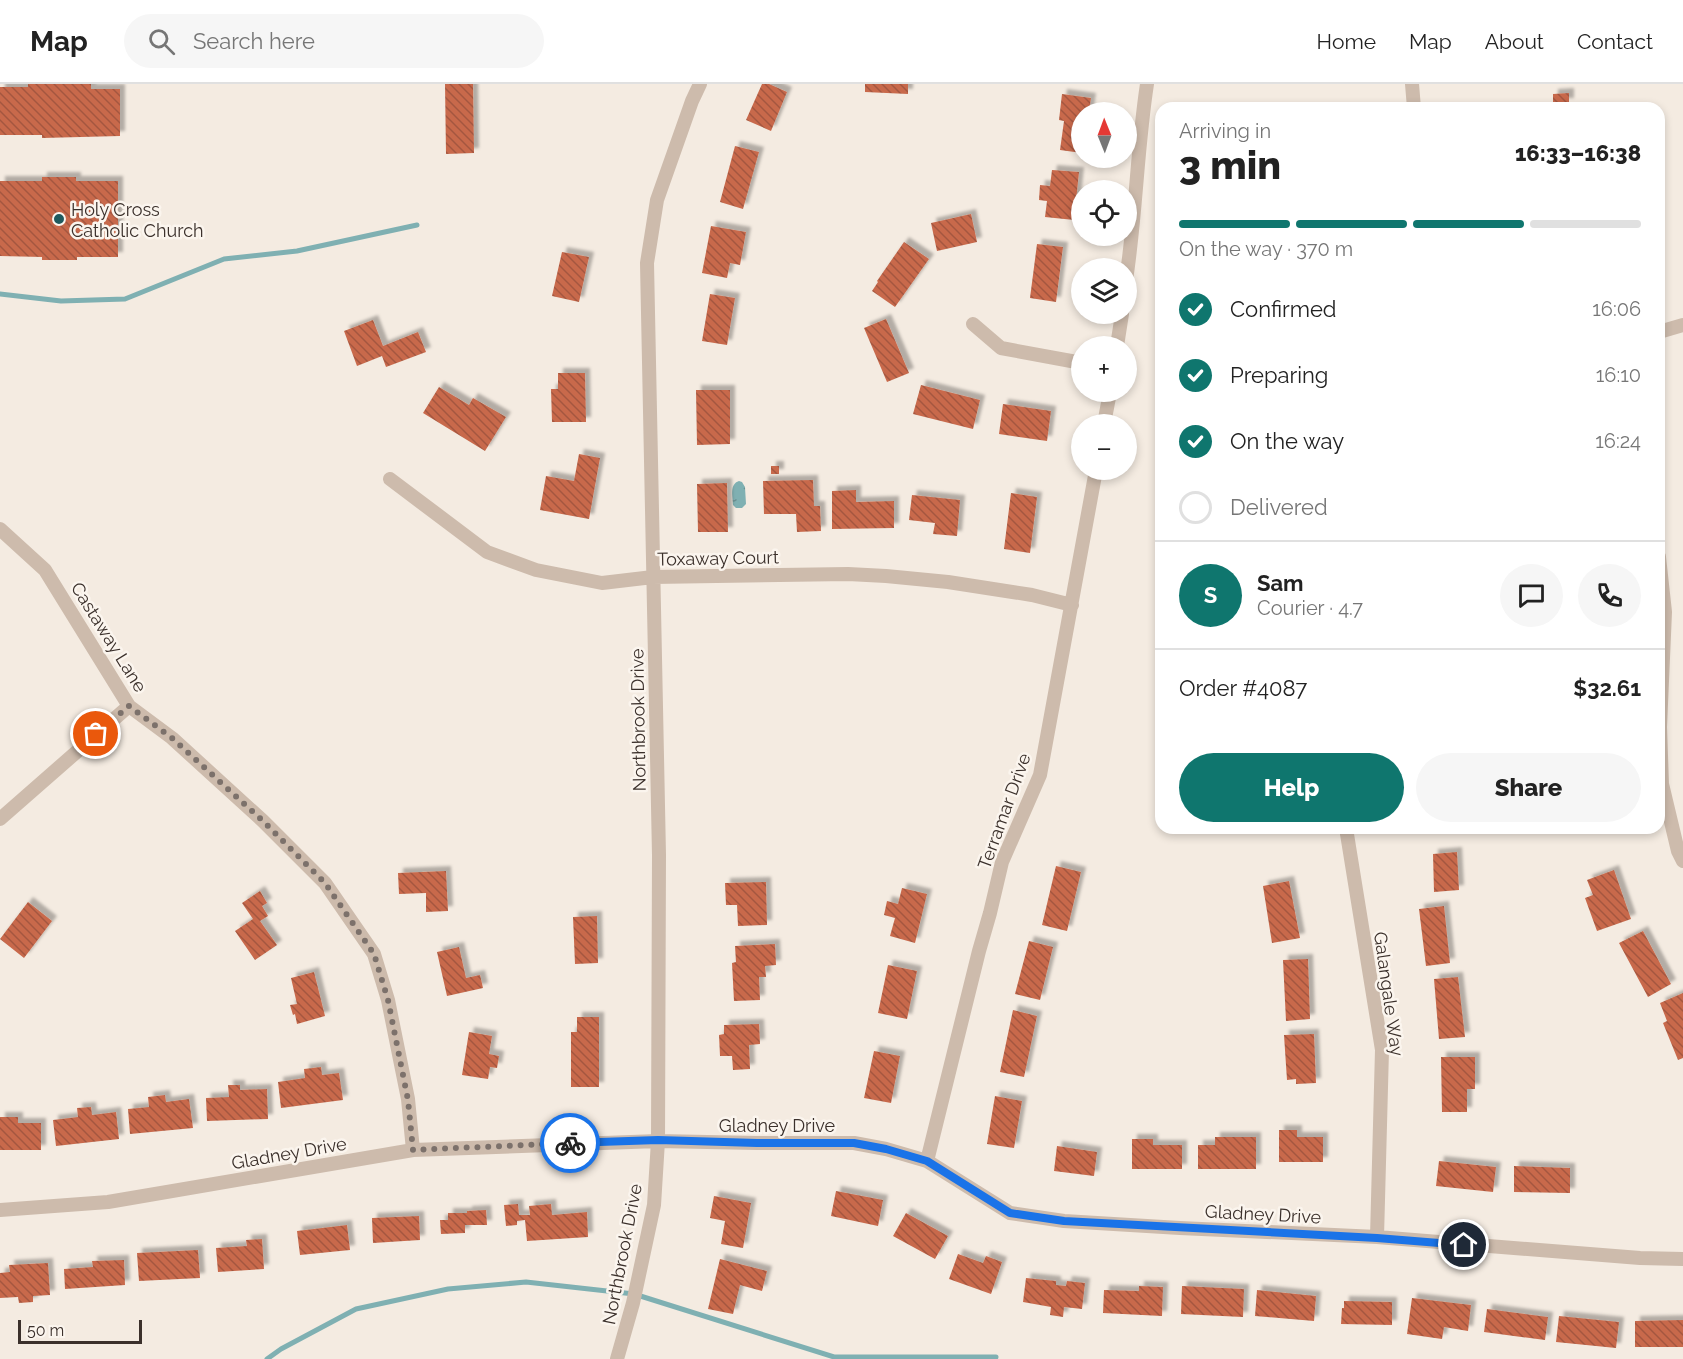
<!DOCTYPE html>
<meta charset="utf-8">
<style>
:root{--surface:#fff;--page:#f6f6f6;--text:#222;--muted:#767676;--line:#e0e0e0;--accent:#0f766e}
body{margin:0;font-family:Raleway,sans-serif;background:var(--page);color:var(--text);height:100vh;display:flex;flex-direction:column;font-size:22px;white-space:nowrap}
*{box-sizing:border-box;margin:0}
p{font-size:20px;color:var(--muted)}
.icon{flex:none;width:33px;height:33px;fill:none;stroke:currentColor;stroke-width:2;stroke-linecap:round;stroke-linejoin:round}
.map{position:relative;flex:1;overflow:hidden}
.panel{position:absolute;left:1155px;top:18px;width:510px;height:732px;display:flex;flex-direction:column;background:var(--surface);border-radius:18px;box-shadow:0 3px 9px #0003}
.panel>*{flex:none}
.needle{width:39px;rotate:359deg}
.controls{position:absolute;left:1071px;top:18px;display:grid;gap:12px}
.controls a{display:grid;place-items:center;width:66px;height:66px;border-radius:50%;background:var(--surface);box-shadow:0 3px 9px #0003;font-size:30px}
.scale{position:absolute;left:18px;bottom:15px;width:124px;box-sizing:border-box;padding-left:6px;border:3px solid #3b302b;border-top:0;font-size:16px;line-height:21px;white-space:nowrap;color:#3b302b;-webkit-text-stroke:4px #fbf5ee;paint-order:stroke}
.pin{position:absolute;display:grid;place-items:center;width:51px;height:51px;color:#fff;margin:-26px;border:3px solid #fff;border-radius:50%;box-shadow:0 2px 6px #0007}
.courier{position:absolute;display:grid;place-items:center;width:60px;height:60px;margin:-30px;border:4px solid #1a73e8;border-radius:50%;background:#fff;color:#222;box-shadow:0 2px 8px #0007}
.summary em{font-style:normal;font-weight:800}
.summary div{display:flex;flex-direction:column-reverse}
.summary{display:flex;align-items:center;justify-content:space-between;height:102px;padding:0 24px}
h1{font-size:39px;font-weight:800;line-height:45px}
.bar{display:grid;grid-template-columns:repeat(4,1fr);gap:9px 6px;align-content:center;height:72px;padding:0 24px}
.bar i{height:8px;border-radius:4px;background:var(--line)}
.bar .on{background:var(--accent)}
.bar p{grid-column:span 4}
.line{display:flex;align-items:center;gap:15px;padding:0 24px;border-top:2px solid var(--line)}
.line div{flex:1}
.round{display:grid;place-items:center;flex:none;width:63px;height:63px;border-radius:32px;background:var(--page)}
ol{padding:0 24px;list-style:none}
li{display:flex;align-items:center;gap:18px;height:66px}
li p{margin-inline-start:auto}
li .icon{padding:6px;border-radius:50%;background:var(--accent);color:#fff;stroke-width:4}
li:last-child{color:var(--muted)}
li i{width:33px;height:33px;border:3px solid var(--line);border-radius:50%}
.action{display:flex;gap:12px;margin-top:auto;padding:12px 24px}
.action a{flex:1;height:69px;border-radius:36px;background:var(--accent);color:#fff;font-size:24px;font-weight:800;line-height:69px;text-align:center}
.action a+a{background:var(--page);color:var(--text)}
header{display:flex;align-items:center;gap:36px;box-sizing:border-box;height:84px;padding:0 30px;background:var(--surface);border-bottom:2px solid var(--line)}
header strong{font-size:28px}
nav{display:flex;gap:33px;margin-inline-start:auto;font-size:21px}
.search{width:420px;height:54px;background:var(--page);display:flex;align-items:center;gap:15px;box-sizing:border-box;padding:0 21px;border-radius:33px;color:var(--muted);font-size:22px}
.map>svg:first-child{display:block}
.water{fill:url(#water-ripples)}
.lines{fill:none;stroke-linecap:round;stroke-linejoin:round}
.stream{stroke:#7fb0b2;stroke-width:5}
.building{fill:url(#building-back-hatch);filter:url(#shadow)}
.street{stroke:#cdbbac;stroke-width:14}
.done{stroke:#7c716b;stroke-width:6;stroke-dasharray:0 10.8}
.route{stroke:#1a73e8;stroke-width:8}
.poi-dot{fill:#1f5a5e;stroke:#fbf5ee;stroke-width:2}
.labels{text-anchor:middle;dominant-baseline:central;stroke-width:5;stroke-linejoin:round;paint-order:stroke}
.poi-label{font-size:18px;fill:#3b302b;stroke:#fbf5ee;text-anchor:start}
.street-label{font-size:18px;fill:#3b302b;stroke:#fbf5ee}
</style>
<header>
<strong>Map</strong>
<div class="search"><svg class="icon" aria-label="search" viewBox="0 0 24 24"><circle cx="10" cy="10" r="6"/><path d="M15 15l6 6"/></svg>Search here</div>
<nav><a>Home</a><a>Map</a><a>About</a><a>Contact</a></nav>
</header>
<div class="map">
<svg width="1683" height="1275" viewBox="0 0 1683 1275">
<defs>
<pattern id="water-ripples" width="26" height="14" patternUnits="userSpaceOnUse" patternTransform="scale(1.5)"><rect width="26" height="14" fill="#7fb0b2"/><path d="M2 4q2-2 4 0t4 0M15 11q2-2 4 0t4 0" fill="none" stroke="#699091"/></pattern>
<pattern id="building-back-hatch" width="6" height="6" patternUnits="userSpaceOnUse" patternTransform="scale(1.5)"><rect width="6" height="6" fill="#c8694b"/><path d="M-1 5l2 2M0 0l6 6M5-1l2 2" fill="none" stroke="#a4573f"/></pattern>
<filter id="shadow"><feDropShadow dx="5" dy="-5" stdDeviation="1.5" flood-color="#0004"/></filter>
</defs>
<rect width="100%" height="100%" fill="#f4ebe1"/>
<path class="water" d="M739,397L742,398L745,403L746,420L742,424H736L733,421C733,413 729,400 739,397Z"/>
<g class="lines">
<path class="stream" d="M0,210L61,217L125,215L224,175L297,167L417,141
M267,1275L281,1265L356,1225L448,1205L526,1198L634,1210L834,1273H996"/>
</g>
<path class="building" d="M28,0H91V5H120V52L42,54V51H0V3H28Z
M445,0H473L474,69L446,70Z
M762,0H769L787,8L771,47L746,36Z
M865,0H908V10L865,8Z
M1569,9V19H1553V10Z
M1062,10L1091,14L1089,28H1082V69L1060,66L1064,37L1059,36Z
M735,62L759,68L743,125L720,118Z
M1052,86L1079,88L1074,136L1045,133L1047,117L1039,116L1040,101L1050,102Z
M42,93H76V97H118V173H77V176H42V173L0,172V97H42Z
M971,130L977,158L937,167L931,139Z
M711,142L746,148L740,181L730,179L727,194L702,189Z
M904,158L929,175L895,223L872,207L878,198L877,197Z
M1037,160L1063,163L1056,218L1030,214Z
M562,168L589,173L579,218L552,212Z
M710,210L735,214L727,261L702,257Z
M886,235L909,289L887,298L864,244Z
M373,236L383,262L418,248L426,268L386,283L382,272L357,282L344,247Z
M558,289H585L586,338H552L551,305H558Z
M921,301L980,316L973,345L913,330Z
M439,303L469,321L473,314L506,333L485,367L423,329Z
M696,306H730V360L697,361Z
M1003,320L1051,327L1047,357L999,350Z
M579,370L600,374L589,435L540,426L546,392L574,397Z
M771,382H779V390H771Z
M813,396L814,422H820L821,447L797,448L796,430H764L763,397Z
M727,399L728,448H698L697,400Z
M856,406V418L894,417V444L832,445V407Z
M1011,409L1037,413L1030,469L1004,465Z
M912,411L960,416L957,452L933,450L935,439L909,436Z
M1457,768L1459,806L1434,808L1433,770Z
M1056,782L1081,788L1067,847L1042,841Z
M1614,786L1631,835L1597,847L1585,814L1593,811L1587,796Z
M446,787L448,827L426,828V809L399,810L398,789Z
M1289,797L1300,854L1272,859L1263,802Z
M766,798L767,841L738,842L737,821H726L725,799Z
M902,804L927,810L915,859L890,852L895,834L884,831L887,817L898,820Z
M260,807L267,819L262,822L268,832L260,837L277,861L255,876L235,847L253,835L242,819Z
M28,818L52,837L24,874L0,855Z
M1444,822L1450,879L1426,882L1419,825Z
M597,832L598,879L575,880L573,833Z
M1643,847L1671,900L1648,913L1619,859Z
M1029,857L1053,863L1040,916L1015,910Z
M775,860L776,881L765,882L766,893H759L760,916L734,917L732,879L736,878L735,862Z
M459,863L466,894L480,891L483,904L447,912L437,868Z
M1308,875L1310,935L1286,937L1283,876Z
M888,881L917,887L907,935L878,929Z
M314,888L325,932L297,940L295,930L293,931L290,921L297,920L291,894Z
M1458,893L1465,953L1439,955L1434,895Z
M1683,909V974L1678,976L1663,939L1667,937L1660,919Z
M1013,926L1037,932L1024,993L1000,988Z
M577,933H599V1003H571V948H577Z
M759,940L760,960L749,961L750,985L733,986L732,972H720L719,951L724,950V941Z
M469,948L492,952L489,970L499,972L497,984L490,983L488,995L462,991Z
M1314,950L1316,999L1296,1000V995L1287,996L1284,951Z
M874,967L900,972L891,1019L864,1014Z
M1441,973H1475V1005H1467V1028H1442Z
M321,983L322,991L339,989L343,1016L281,1024L278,998L305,994L304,985Z
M228,1001H240V1006L267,1005L268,1035L207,1037L206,1014L229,1013Z
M165,1011L166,1018L189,1015L193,1044L130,1050L128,1025L149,1023L148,1013Z
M995,1012L1022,1017L1014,1064L987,1060Z
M91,1023L92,1031L116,1028L119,1055L56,1062L53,1036L78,1033L77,1024Z
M0,1033H18V1039H41V1066H0Z
M1279,1046H1297V1053H1323V1078H1279Z
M1215,1053H1256V1085H1198V1061H1215Z
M1132,1055H1153V1061H1182V1085H1132Z
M1057,1062L1097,1068L1094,1092L1054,1087Z
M1439,1077L1496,1083L1493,1108L1436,1102Z
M1514,1082L1570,1084V1109L1514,1108Z
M836,1107L883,1116L878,1142L831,1132Z
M714,1112L751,1119L743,1164L721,1160L725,1137L710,1134Z
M518,1120L519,1131H530L529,1122L551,1120L552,1131L587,1128L588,1153L527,1157L525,1136L517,1137V1141L506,1142L504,1121Z
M486,1126L487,1141H465V1149L441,1150L440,1136H448V1129H467V1127Z
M906,1129L948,1152L935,1175L893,1152Z
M419,1132L420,1156L373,1159L372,1134Z
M347,1141L350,1166L300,1171L297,1147Z
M262,1155L264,1185L218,1188L216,1164L247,1162L246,1156Z
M198,1166L200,1194L139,1197L137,1169Z
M958,1170L983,1179L986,1172L1002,1178L991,1210L949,1195Z
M720,1175L767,1187L762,1207L740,1201L733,1230L708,1225Z
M124,1176L125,1201L65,1205L64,1185L93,1183L92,1177Z
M48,1179L50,1211L33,1212V1218L19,1219L18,1213L0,1214V1189L10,1188L9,1181Z
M1026,1194L1056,1197V1201L1066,1202L1067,1197L1085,1199L1082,1225L1064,1223L1063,1233L1050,1231L1051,1223L1023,1218Z
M1139,1202L1163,1203L1162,1232L1103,1229L1104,1206L1139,1207Z
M1182,1202L1244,1205L1243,1233L1181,1230Z
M1257,1206L1316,1212L1314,1237L1255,1232Z
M1412,1214L1471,1221L1468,1247L1444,1243L1442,1255L1407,1250Z
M1344,1217L1392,1218V1241L1341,1240L1342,1224H1344Z
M1487,1225L1548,1233L1545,1256L1484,1248Z
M1559,1232L1619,1238L1616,1264L1556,1258Z
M1683,1236V1263H1635V1237Z"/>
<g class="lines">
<path class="street" d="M1412,0L1414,24
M1126,196C1136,131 1137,65 1147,0
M973,240L1001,264L1082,279
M1659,248L1683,241
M1117,262L1122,230
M1104,340L1110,308
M390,395L487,468L536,486L602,499L653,493L848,490L886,492L948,498L1032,511L1072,521
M0,445L45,486L129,622L172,654L263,737L325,799L374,870L388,916L408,1015L413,1066
M1659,473L1665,528L1660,643L1662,700L1678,767L1683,777
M0,735L129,622
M1346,744L1382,966L1377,1153
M927,1077L979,867L990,829L1002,778L1040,691L1096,386
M0,1126L108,1118L413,1066L658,1057L757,1059H854L886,1065L927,1077L1010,1129L1064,1137L1180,1144L1377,1153L1640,1174L1683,1175
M617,1275L633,1219L654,1121L658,1057L659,771L647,179L657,116L692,17L700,0"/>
</g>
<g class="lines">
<path class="done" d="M96,650L129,622L172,654L263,737L325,799L374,870L388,916L408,1016L413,1066L570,1059"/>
<path class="route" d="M570,1059L658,1056L757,1059H854L886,1065L927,1077L1010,1129L1064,1137L1377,1154L1464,1161"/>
</g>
<circle class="poi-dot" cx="59" cy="135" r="6"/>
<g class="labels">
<g class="poi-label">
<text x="71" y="125">Holy Cross<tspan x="71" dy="21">Catholic Church</tspan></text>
</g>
<g class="street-label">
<text transform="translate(718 474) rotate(-1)">Toxaway Court</text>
<text transform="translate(109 553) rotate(58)">Castaway Lane</text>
<text transform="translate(638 636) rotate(-91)">Northbrook Drive</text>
<text transform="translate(1004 727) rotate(-70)">Terramar Drive</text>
<text transform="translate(1389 910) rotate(82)">Galangale Way</text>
<text x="777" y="1041">Gladney Drive</text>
<text transform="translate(289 1069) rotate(-10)">Gladney Drive</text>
<text transform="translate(1263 1130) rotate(3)">Gladney Drive</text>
<text transform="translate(622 1170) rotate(-79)">Northbrook Drive</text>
</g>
</g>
</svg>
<div class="controls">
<a><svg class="needle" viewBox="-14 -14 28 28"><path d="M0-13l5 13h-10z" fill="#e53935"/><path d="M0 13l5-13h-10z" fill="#767676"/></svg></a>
<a><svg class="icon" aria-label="locate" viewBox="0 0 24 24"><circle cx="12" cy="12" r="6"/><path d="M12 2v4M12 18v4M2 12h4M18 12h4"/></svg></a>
<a><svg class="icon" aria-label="layers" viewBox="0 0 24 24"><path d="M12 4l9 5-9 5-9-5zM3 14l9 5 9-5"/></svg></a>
<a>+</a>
<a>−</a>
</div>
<div class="scale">50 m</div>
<div class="pin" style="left:96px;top:650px;background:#ea580c"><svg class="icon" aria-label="bag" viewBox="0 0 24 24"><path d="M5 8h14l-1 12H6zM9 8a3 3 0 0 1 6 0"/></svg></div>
<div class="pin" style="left:1464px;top:1161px;background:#1f2937"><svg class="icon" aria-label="home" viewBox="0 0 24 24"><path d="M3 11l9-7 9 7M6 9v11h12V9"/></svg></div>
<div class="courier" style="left:570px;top:1059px"><svg class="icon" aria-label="bike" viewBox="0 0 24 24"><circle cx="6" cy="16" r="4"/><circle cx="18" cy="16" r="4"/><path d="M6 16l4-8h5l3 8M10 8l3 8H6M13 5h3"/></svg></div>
<section class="panel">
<div class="summary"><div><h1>3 min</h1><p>Arriving in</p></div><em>16:33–16:38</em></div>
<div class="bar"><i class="on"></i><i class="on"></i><i class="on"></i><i></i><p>On the way · 370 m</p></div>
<ol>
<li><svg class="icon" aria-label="check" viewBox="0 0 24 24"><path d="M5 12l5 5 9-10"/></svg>Confirmed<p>16:06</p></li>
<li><svg class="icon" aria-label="check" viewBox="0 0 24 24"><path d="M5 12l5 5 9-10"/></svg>Preparing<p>16:10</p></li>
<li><svg class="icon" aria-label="check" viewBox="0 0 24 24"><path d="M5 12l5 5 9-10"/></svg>On the way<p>16:24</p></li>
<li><i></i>Delivered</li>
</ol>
<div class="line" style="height:108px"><b class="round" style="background:var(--accent);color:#fff">S</b><div><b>Sam</b><p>Courier · 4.7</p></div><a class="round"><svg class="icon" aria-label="chat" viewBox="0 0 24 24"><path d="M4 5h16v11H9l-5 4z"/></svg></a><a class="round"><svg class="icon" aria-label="phone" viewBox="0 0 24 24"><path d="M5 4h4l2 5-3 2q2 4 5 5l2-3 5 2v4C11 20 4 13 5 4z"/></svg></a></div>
<div class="line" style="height:78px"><div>Order #4087</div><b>$32.61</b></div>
<div class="action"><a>Help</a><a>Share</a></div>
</section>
</div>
